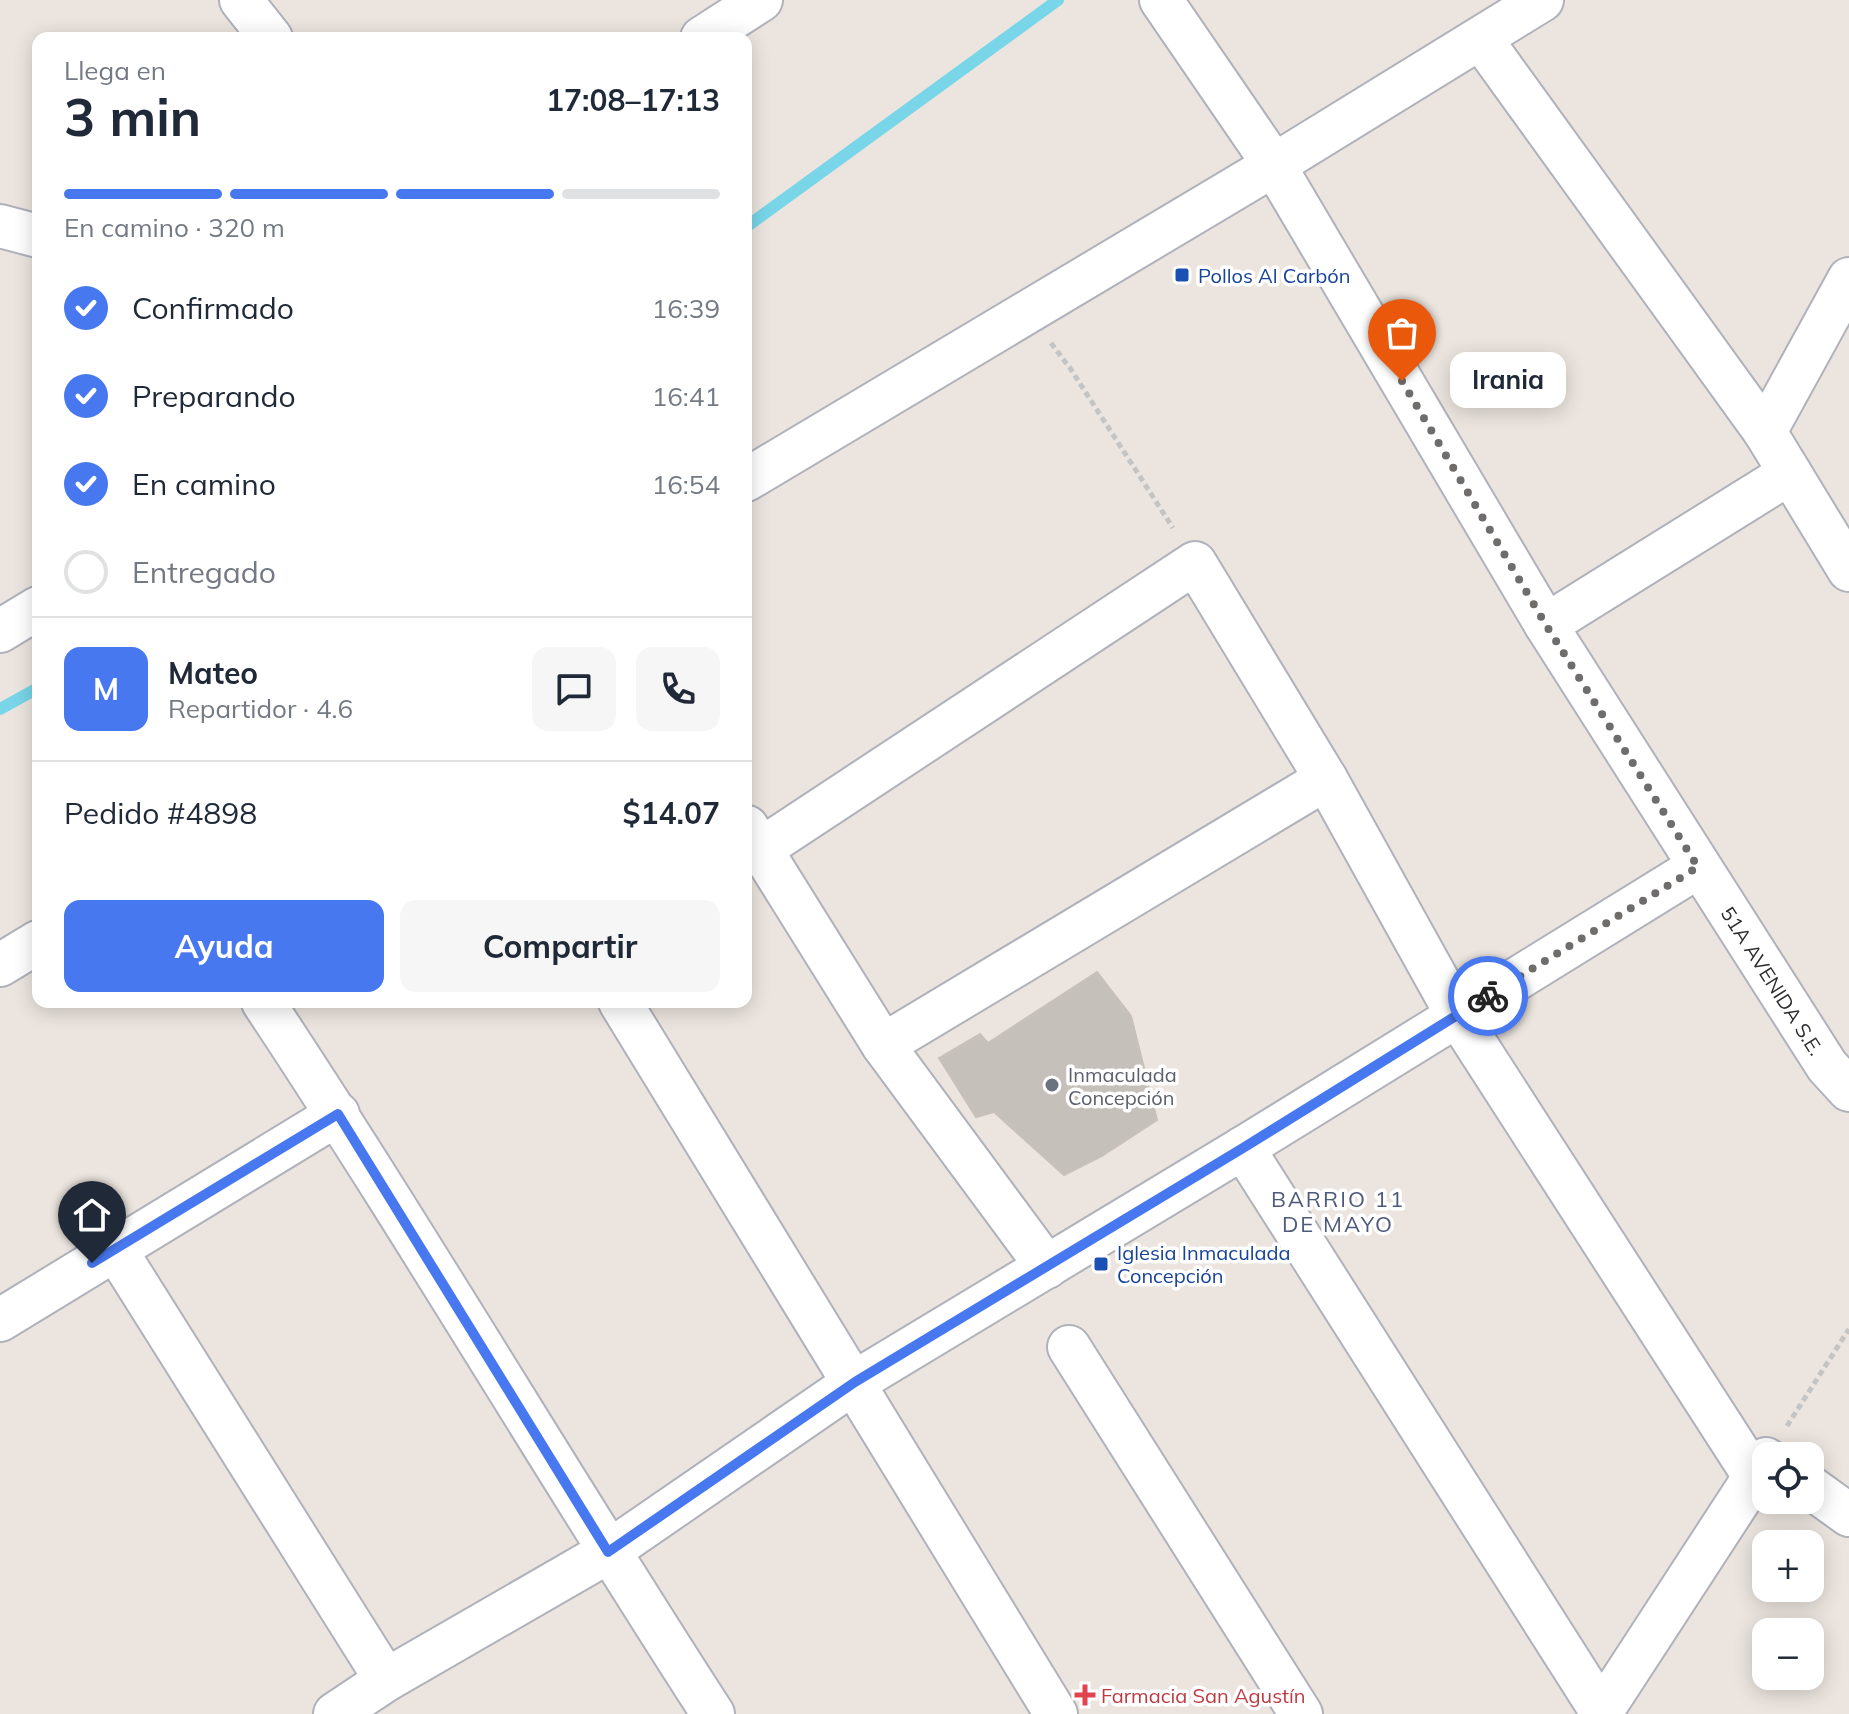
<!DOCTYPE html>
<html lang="es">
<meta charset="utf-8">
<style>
:root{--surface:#fff;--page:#f6f6f7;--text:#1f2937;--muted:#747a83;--line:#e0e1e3;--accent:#4878f0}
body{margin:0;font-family:Mulish,sans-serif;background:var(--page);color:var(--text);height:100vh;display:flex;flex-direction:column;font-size:30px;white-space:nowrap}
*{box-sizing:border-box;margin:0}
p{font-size:26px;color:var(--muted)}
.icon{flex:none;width:44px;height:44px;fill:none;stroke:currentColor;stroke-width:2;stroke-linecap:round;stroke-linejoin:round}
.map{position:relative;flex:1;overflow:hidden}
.side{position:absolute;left:32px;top:32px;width:720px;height:976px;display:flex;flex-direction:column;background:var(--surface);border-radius:16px;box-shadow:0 4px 20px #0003}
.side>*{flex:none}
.controls{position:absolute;left:1752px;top:1442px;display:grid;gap:16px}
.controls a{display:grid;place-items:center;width:72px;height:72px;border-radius:16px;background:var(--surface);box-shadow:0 4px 20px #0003;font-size:40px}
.pin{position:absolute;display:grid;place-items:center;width:68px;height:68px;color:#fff;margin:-82px -34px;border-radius:50% 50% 50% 0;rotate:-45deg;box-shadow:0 0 8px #0007}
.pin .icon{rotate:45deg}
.courier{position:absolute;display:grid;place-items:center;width:80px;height:80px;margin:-40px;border:6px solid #4878f0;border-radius:50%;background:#fff;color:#222;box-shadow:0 2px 10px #0007}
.bubble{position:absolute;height:56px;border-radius:16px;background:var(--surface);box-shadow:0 4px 20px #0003;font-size:26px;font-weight:700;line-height:56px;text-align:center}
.headline em{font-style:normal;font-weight:700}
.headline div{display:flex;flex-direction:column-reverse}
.headline{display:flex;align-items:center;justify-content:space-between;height:136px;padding:0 32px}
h1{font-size:52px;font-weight:700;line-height:60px}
.bar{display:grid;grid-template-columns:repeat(4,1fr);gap:12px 8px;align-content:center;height:96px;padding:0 32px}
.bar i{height:10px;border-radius:6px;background:var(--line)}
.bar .current{background:var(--accent)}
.bar p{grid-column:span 4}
.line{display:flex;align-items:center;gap:20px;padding:0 32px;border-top:2px solid var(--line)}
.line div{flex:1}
.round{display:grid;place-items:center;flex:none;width:84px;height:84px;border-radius:16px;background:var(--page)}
ol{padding:0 32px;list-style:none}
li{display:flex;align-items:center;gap:24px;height:88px}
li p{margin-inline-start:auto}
li .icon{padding:8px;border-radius:50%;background:var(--accent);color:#fff;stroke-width:4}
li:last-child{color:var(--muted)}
li i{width:44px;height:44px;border:4px solid var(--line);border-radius:50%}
.action{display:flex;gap:16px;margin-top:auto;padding:16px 32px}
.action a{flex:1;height:92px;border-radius:16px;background:var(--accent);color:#fff;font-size:32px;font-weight:700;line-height:92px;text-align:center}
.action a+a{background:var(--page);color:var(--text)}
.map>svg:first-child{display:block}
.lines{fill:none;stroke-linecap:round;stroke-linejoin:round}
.stream{stroke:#78d6e8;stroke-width:12}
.building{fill:#c5c0ba;stroke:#c8c1b8;stroke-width:2}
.street-casing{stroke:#afb2bb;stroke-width:46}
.path{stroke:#c4c4c4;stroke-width:5;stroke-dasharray:6 4;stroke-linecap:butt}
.street{stroke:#fff;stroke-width:42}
.done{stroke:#6f6d6b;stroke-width:8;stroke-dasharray:0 14.4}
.route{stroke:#4878f0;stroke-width:10}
.transit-dot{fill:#1a4fb4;stroke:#fff;stroke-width:3}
.worship-dot{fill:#6b7280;stroke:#fff;stroke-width:3}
.health-dot{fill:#e0444e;stroke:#fff;stroke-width:3}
.labels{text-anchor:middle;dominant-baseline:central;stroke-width:7;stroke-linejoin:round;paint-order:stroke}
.transit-label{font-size:20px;fill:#164399;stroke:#fff;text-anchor:start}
.street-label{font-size:20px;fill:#2c2c2c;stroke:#fff}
.worship-label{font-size:20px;fill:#5b616d;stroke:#fff;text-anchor:start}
.health-label{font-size:20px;fill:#be3a42;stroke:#fff;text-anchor:start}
.neighbourhood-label{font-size:22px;letter-spacing:2px;fill:#4e5a7a;stroke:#fff}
</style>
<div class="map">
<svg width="1849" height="1714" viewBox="0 0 1849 1714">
<rect width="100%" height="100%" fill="#ece5df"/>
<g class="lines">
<path class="stream" d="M746,227L1058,0
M0,709L38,688"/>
</g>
<path class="building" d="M1097,972L1131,1016L1157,1120L1102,1156L1064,1175L994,1112L976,1117L939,1058L980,1034L988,1043Z"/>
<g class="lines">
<g class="street-casing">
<g id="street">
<path d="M241,0L271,38"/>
<path id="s1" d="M1161,0L1274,165L1546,625L1827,1066L1849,1090"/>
<path d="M702,38L761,0"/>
<path d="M1481,39L1765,432L1849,570"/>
<path d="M0,226L38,236"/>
<path d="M1765,432L1849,279"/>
<path d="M746,480L1274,165L1542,0"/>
<path d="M1546,625L1790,473"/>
<path d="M0,631L38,608"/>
<path d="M747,827L883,1045L1047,1267"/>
<path d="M761,849L1195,563L1326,779L1457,1015L1754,1476"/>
<path d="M0,965L38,942"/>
<path d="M263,1002C418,1236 560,1478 713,1714"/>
<path d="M620,1002L1056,1714"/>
<path d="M883,1045L1326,779"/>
<path d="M1243,1148L1603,1714"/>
<path d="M115,1249L386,1680"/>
<path d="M0,1320L338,1114"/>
<path d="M1069,1347L1301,1714"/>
<path d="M1810,1487L1849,1515"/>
<path d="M335,1714L386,1680L608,1552L855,1382L1243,1148L1698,867"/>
<path d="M1600,1714L1766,1459"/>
</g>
</g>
<path class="path" d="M1051,343L1070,368L1173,528
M1787,1426L1849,1329"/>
<use href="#street" class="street"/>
</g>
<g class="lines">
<path class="done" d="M1402,381L1546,625L1698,867L1488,996"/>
<path class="route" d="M92,1263L338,1114L608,1552L855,1382L1243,1148L1488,996"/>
</g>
<g class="transit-dot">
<rect x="1174" y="267" width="16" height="16" rx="4"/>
<rect x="1093" y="1256" width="16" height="16" rx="4"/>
</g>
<circle class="worship-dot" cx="1052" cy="1085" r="8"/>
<path class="health-dot" d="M1081 1683h8v8h8v8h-8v8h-8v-8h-8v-8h8z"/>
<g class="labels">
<g class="transit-label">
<text x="1198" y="275">Pollos Al Carbón</text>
<text x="1117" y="1252">Iglesia Inmaculada<tspan x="1117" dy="23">Concepción</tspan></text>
</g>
<g class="street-label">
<text stroke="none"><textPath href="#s1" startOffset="1156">51A AVENIDA S.E.</textPath></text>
</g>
<g class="worship-label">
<text x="1068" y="1074">Inmaculada<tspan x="1068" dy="23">Concepción</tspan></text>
</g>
<g class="health-label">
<text x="1101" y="1695">Farmacia San Agustín</text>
</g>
<g class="neighbourhood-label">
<text x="1338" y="1199">BARRIO 11<tspan x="1338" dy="25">DE MAYO</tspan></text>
</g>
</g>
</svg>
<div class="controls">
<a><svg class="icon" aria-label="locate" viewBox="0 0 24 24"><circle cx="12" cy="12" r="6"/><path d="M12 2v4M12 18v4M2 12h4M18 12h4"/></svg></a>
<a>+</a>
<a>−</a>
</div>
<div class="pin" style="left:1402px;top:381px;background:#ea580c"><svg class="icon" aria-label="bag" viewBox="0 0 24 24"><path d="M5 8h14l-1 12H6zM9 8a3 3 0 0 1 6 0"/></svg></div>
<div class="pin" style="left:92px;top:1263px;background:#1f2937"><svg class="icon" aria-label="home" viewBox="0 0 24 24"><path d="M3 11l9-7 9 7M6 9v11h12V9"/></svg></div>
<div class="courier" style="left:1488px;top:996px"><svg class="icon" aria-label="bike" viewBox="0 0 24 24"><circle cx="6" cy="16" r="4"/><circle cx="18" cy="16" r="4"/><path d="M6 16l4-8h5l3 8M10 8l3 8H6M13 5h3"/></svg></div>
<div class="bubble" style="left:1450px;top:352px;width:116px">Irania</div>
<section class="side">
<div class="headline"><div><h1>3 min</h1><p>Llega en</p></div><em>17:08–17:13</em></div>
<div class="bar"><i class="current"></i><i class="current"></i><i class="current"></i><i></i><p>En camino · 320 m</p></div>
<ol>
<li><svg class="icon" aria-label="check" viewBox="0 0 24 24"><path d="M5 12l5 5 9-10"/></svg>Confirmado<p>16:39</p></li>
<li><svg class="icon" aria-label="check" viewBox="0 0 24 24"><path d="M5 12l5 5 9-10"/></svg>Preparando<p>16:41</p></li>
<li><svg class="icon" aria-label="check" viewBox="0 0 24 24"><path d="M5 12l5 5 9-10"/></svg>En camino<p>16:54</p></li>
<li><i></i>Entregado</li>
</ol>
<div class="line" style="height:144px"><b class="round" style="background:var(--accent);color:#fff">M</b><div><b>Mateo</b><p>Repartidor · 4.6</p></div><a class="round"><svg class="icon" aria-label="chat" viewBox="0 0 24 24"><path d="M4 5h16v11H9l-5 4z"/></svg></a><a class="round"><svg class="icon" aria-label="phone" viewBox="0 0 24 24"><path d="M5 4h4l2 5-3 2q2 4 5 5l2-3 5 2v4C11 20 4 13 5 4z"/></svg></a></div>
<div class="line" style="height:104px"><div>Pedido #4898</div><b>$14.07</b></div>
<div class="action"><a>Ayuda</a><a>Compartir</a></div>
</section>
</div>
